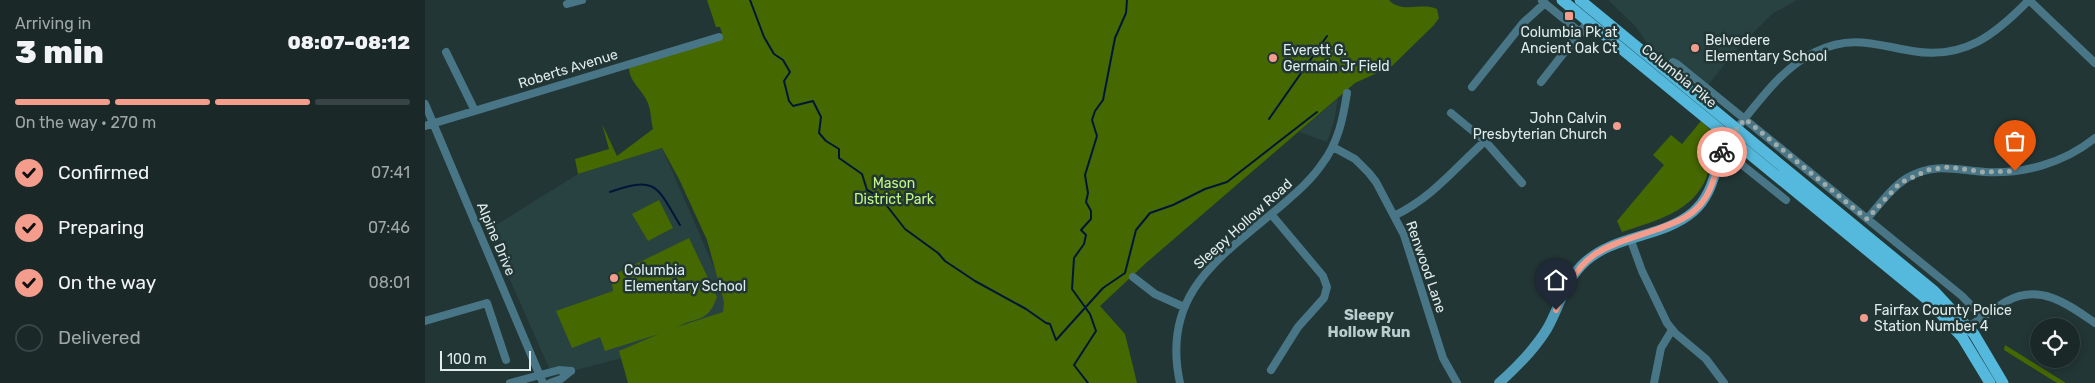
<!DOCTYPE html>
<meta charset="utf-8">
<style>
:root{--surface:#1a2828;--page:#233030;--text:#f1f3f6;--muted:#9fa6a8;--line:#384445;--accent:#f49d8c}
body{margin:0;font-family:Rubik,sans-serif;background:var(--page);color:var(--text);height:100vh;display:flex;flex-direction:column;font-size:19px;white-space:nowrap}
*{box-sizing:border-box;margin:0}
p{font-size:16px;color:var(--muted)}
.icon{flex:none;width:28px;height:28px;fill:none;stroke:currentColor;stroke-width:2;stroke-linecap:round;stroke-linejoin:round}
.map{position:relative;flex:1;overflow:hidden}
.sheet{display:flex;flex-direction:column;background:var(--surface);width:425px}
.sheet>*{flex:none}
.tools{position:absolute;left:1605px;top:318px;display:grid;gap:10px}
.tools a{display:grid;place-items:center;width:50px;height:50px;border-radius:50%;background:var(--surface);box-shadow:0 2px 8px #0003,0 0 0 1px var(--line);font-size:25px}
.scale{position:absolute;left:15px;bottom:12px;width:91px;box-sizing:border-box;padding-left:5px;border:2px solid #e0eceb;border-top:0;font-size:14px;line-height:18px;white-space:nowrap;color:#e0eceb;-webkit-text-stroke:4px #223635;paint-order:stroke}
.pin{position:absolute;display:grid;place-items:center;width:42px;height:42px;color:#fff;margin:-51px -21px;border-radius:50% 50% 50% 0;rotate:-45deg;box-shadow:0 0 5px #0007}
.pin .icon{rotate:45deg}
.courier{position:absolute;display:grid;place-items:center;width:50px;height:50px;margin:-25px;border:4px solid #f49d8c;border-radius:50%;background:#fff;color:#222;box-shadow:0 1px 6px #0007}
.summary em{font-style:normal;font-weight:800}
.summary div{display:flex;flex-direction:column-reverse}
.summary{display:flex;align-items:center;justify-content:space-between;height:85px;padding:0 15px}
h1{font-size:32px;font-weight:800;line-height:38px}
.bar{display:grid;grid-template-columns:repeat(4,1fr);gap:8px 5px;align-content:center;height:60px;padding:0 15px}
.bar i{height:6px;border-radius:4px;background:var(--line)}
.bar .active{background:var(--accent)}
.bar p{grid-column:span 4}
ol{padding:0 15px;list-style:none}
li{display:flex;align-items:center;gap:15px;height:55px}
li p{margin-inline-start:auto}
li .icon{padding:5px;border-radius:50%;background:var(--accent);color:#111;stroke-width:4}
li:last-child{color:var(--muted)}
li i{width:28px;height:28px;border:2px solid var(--line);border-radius:50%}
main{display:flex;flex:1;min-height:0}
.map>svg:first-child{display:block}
.built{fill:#274241}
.green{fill:#466800}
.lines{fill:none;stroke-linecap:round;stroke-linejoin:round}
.stream{stroke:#00173a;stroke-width:2}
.street{stroke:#497687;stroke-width:8}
.secondary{stroke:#509cb8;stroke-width:10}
.primary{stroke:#54b9dd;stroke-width:11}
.done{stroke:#9eacab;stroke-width:5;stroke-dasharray:0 9}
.route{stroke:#f49d8c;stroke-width:6}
.poi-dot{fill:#f49d8c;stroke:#223635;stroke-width:2}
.labels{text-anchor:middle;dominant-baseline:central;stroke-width:5;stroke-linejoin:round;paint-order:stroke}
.poi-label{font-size:14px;fill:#e0eceb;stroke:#223635;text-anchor:start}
.street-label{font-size:14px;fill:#e0eceb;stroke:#223635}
.park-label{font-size:14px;fill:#c4f782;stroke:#223635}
.neighbourhood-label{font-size:15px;font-weight:bold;fill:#b8cfce;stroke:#223635}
</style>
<main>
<section class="sheet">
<div class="summary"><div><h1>3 min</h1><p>Arriving in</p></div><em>08:07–08:12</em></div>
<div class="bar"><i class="active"></i><i class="active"></i><i class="active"></i><i></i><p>On the way · 270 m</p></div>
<ol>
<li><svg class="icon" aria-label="check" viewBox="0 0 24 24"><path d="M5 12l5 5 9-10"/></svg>Confirmed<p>07:41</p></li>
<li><svg class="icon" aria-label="check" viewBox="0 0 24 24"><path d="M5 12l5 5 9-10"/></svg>Preparing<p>07:46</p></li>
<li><svg class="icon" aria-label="check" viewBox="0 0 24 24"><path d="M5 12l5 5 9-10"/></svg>On the way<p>08:01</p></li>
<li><i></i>Delivered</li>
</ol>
</section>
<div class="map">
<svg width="1670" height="383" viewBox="0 0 1670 383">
<rect width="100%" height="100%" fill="#223635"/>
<path class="built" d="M1183,0H1372L1347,14L1311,50L1276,94L1232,57L1210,26Z
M913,98L909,122L902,142L874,132Z
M237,148L315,327L132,375L131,370L124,368L63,230L153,174Z"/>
<path class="green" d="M282,0H964C977,14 996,2 1012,9L1014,18L1009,25L967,66L930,83L721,263L675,306L700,334L712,383H203L194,351L234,334L180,351L175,337L147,348L131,311L188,291L186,276L264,238L292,297C283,323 273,316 252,327L298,312L299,302L282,240L254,179L237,148L153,174L150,159L184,149L177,124L192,156L228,129C226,121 226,109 222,101C216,88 203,81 204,65L294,37L297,33L295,27H291Z
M1276,121L1294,138C1288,151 1286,163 1282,176C1269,212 1229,221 1197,232L1192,221L1239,165L1228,155L1246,135L1257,144Z
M234,200L248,228L223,241L207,214Z
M1580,345L1641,383H1632L1579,350Z"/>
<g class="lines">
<path class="stream" d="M325,0L339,37L349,54L358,60L365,72L359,81L364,101L368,106L388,101L396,117L394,133L401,141L414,149V158L437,174L442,190L455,197L480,229L513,253L520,261L550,281L601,309L621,323L625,324L631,340L678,288L700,273L711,230L725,213L748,205L780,189L802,182L892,112
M844,119L902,36
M185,192C232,175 232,187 255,225
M663,383L649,365L671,331L665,314L647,289L649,258L659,244L661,235L656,230L666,219V211L661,202L663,193L660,175L672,136L667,120L670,111L678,100L690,38L701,13L702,0"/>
<path class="street" d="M1604,0L1670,63
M1117,1L1156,33
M142,4L157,0
M21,52L50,111
M1240,69L1248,62L1252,64L1537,296L1558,318
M1116,82L1163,22
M1047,87L1098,23L1120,3
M0,104L118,383
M1026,113L1060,141L1097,183
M0,126L294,37
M1312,128C1335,100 1357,68 1390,52C1427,34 1451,45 1487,51C1539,60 1570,35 1604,0
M908,147L930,159L944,173L951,182L979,235L1018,358L1032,383
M1297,153L1306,156L1361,200
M969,216C1009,196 1028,170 1060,141
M1442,219C1454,205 1466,188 1482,178C1510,162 1530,170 1560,172C1599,174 1639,163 1670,138
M1205,238L1217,271L1242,323L1250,333L1281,359L1299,383
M708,277L730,294L759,307
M0,321L62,303L81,360
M1539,329C1554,321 1567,310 1582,301C1615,283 1643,304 1670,323
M846,370L873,327L899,298L902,287L898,276L846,214
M85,383L134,370L146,371
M125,383L136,379L146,371
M755,383C735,292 797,256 857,205C872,192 886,180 897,164C913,143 918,119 922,93
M1229,383L1236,348L1247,330"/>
<path class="secondary" d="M1074,383C1092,367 1109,350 1122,329C1134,308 1139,284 1156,266C1186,234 1236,239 1268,212C1293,191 1289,156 1309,132"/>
<path class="primary" d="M1137,0L1504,301L1537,337L1565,383
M1155,0L1509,291L1549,334L1578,383"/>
</g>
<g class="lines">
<path class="done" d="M1297,152L1303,139L1320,119L1442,219L1475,183L1503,170L1524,167L1558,172L1590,171"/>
<path class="route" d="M1131,310C1155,251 1176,248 1233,229C1249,223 1264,218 1275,205C1288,190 1291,170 1297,152"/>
</g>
<g class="poi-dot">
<rect x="1139" y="11" width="10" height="10" rx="2.5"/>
<circle cx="1270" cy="48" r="5"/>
<circle cx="848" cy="58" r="5"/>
<circle cx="1192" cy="126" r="5"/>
<circle cx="189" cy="278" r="5"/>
<circle cx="1439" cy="318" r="5"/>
</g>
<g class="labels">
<g class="poi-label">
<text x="1144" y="32" text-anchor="middle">Columbia Pk at<tspan x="1144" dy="16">Ancient Oak Ct</tspan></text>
<text x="1280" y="40">Belvedere<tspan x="1280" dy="16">Elementary School</tspan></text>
<text x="858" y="50">Everett G.<tspan x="858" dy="16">Germain Jr Field</tspan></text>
<text x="1182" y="118" text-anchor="end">John Calvin<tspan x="1182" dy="16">Presbyterian Church</tspan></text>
<text x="199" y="270">Columbia<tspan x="199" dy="16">Elementary School</tspan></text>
<text x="1449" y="310">Fairfax County Police<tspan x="1449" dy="16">Station Number 4</tspan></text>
</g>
<g class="street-label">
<text transform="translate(143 69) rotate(-17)">Roberts Avenue</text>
<text transform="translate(1254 76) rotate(39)">Columbia Pike</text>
<text transform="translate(818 224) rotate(-42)">Sleepy Hollow Road</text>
<text transform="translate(71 239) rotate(67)">Alpine Drive</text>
<text transform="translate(1001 267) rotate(71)">Renwood Lane</text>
</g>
<g class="park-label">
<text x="469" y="183">Mason<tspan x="469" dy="16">District Park</tspan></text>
</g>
<g class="neighbourhood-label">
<text x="944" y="315">Sleepy<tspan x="944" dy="17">Hollow Run</tspan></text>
</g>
</g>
</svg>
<div class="tools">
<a><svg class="icon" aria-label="locate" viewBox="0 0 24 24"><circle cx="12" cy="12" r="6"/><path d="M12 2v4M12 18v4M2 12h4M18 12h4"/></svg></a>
</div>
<div class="scale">100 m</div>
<div class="pin" style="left:1590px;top:171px;background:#ea580c"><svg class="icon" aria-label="bag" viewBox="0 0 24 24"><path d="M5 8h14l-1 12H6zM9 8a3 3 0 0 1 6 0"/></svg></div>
<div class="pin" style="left:1131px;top:310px;background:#1f2937"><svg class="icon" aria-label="home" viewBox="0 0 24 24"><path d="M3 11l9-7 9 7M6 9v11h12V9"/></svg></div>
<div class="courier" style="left:1297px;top:152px"><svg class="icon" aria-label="bike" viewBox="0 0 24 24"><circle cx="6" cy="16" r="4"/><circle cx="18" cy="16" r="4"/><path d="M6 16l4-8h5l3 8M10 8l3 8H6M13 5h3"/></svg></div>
</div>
</main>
